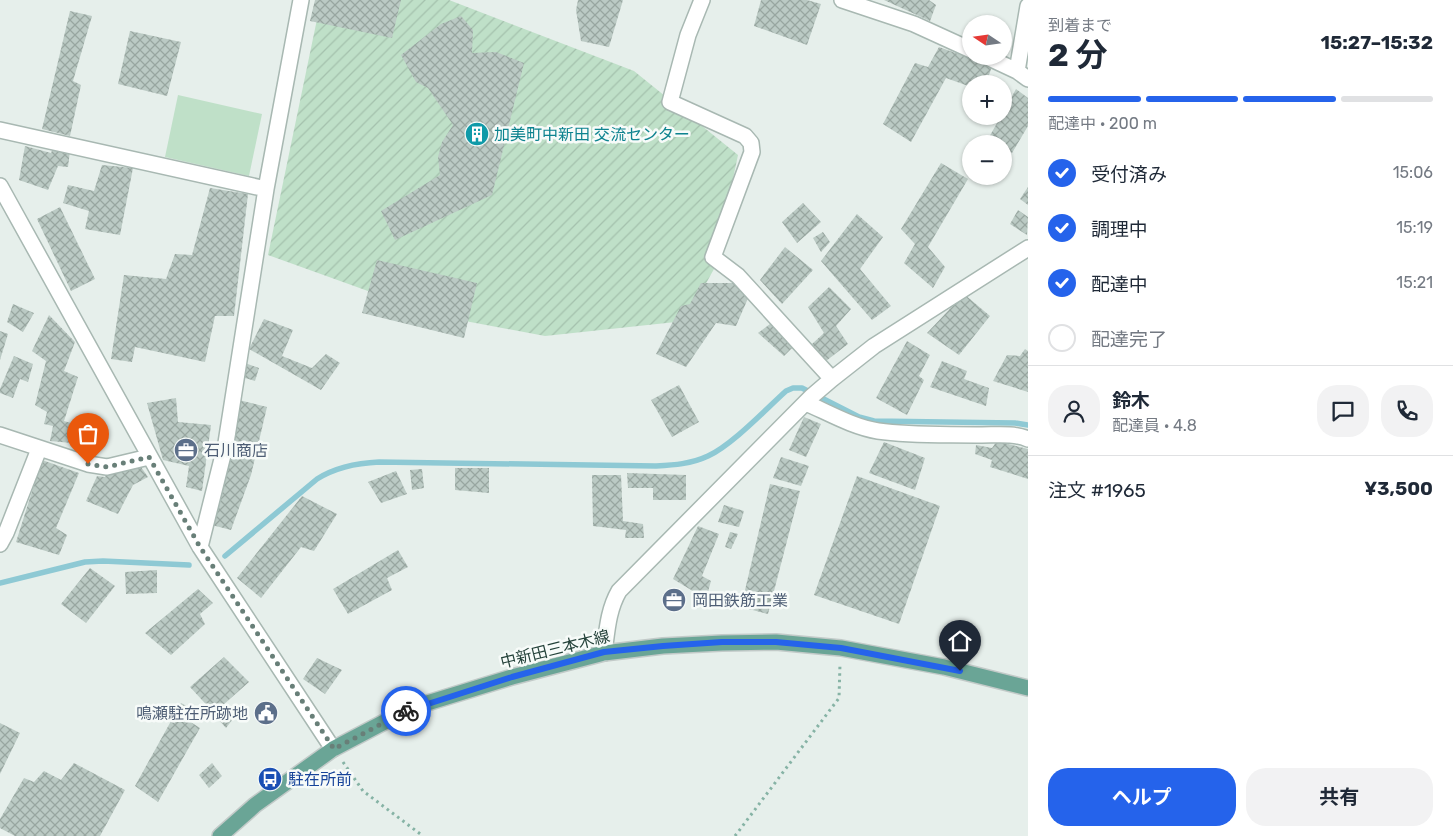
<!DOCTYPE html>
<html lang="ja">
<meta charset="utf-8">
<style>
:root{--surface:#fff;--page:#f2f2f3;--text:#1f2937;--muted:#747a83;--line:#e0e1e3;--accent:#2563eb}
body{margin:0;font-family:Rubik,"Noto Sans JP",sans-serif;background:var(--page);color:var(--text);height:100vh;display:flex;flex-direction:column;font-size:19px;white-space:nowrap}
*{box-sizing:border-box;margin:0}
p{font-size:16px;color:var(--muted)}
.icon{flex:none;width:28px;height:28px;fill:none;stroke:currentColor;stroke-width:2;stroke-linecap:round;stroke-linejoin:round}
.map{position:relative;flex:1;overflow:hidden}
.drawer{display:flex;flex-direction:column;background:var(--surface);width:425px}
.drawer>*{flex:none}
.needle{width:32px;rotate:283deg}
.fabs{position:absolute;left:962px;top:15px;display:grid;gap:10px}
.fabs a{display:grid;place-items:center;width:50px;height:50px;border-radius:50%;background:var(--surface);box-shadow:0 1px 4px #0004;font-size:25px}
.pin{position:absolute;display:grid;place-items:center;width:42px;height:42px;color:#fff;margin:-51px -21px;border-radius:50% 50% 50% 0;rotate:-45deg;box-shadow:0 0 5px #0007}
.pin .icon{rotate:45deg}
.courier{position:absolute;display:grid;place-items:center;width:50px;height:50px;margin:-25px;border:4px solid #2563eb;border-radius:50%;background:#fff;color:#222;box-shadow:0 1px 6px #0007}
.head em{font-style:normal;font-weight:700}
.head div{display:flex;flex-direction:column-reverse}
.head{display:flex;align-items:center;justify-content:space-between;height:85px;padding:0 20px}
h1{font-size:32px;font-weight:700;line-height:38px}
.bar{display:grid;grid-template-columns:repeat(4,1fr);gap:8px 5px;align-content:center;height:60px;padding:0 20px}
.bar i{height:6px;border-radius:4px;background:var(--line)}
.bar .active{background:var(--accent)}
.bar p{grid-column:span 4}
.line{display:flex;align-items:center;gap:12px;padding:0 20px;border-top:1px solid var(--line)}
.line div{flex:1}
.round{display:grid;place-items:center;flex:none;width:52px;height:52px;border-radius:20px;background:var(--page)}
ol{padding:0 20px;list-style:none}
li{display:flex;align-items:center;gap:15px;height:55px}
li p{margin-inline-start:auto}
li .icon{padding:5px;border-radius:50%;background:var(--accent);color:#fff;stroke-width:4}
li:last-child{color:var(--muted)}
li i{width:28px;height:28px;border:2px solid var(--line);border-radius:50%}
.cta{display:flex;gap:10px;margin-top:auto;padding:10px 20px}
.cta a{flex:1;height:58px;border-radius:20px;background:var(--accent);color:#fff;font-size:20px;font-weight:700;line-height:58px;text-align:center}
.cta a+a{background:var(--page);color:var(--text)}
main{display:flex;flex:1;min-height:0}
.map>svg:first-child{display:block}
.grass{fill:#bfe0c8}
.garden{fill:url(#garden-furrows)}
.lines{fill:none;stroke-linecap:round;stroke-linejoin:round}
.stream{stroke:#8ec9d4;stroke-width:5.5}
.building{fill:url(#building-cross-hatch)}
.minor-casing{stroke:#a8b8b2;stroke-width:18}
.major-casing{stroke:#c2cac8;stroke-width:18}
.path{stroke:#86b3a5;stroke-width:3;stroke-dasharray:2.5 4;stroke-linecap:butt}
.minor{stroke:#fff;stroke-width:15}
.major{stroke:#6aa596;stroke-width:15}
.done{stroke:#687f78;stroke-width:5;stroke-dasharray:0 9}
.route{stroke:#2563eb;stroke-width:6}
.labels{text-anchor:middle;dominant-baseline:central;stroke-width:5;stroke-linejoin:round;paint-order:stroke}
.culture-label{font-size:16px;fill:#0d838f;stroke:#f7fbf9;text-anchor:start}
.service-label{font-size:16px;fill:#4e5e75;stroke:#f7fbf9;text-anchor:start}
.street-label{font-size:16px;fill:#24423a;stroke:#f7fbf9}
.transit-label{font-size:16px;fill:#164399;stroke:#f7fbf9;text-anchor:start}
</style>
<main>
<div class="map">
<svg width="1028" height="836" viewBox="0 0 1028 836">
<defs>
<pattern id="garden-furrows" width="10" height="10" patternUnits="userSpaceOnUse" patternTransform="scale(1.25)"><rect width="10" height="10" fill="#bfe0c8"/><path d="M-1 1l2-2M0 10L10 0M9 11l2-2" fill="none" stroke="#a4c1ad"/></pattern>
<pattern id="building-cross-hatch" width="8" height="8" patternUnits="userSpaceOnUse" patternTransform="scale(1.25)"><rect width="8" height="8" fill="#bbcac4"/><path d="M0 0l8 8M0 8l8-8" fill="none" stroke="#98a6a0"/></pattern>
</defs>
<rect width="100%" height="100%" fill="#e6efeb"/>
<path class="grass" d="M178,95L262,114L249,176L165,157Z"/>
<path class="garden" d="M321,0H449L634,71L738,155L714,269L685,321L545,336L465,321L379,295L268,255Z"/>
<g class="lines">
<path class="stream" d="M225,556L317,479C336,467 357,463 379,462L656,466C674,465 691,464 708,456C732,445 765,410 786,391L793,388H802L859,417L874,421L1015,423L1028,425
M0,583L85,562L103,561L189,565"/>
</g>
<path class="building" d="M315,0H401L392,38L310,21Z
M578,0H623L609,47L581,41L576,10Z
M761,0H807L821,4L807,45L754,26Z
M884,0H929L936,5L930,21Z
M70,11L92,16L73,81L81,85L70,136L42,129Z
M461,16L473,30L472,53L496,52L524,63L492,195L395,240L381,211L440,175L438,157L442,142L453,125L428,88L416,82L401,55L441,24Z
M130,31L181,42L167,96L118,84Z
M939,47L992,66L986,84H971V87L946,78L911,142L883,124L915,63L928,67Z
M1016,89L1028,98V126L1012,153L1004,148V144H996L988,139L1001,116H1004V111Z
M25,146L51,153L53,148L70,151L68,167L58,166L48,190L19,180Z
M941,163L968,179L928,247L945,267L933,288L904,263L915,244L901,229Z
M102,165L133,168L120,235L85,229L89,211L63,203L68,185L94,191Z
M1028,187V205L1020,199Z
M210,188L248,194L234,316H215L205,362L135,347L132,362L111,359L124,275L166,279L175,254L192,255Z
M803,203L821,222L797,243L782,222Z
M60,207L95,279L71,291L37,219Z
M1018,210L1028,217L1027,235L1010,224Z
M857,214L883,237L860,269L891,306L872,320L821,261Z
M823,232L830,242L821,252L813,238Z
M785,247L813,270L782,304L760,280Z
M377,260L477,283L464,338L362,313Z
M701,283H738L749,296L736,326L716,323L686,367L656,354L681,306L690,304Z
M829,287L851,309L836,326L848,344L826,361L812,344L824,333L808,307Z
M964,294L990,316L959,355L927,333Z
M13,304L34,313L23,332L7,322Z
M49,315L75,342L64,371L78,377L64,421L74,424L72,443L50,441L53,426L44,424L47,412L35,405L46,361L32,351Z
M264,319L293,330L282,356L312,368L326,354L340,363L321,390L249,349Z
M774,321L794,346L784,356L758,333Z
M0,331L8,334L0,360Z
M907,341L930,355L919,376L924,380L907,415L876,398Z
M1025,349L1028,351V392L993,381L1007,355L1020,356Z
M14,356L33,364L28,382L20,379L13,398L0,393V389Z
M942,361L967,371L964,379L989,388L986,406L930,387Z
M245,363L259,368L255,381L242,377Z
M679,385L699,422L672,437L651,400Z
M176,398L178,422L211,425L202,491L186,487L189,466L163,460L147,403Z
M239,400L267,407L251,475L231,530L208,524Z
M804,417L821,424L806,457L789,450Z
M997,441L1028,449V479L990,467L992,460L975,454L976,445L992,448Z
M884,442L925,458L915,490L869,473Z
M781,457L809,466L801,486L773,478Z
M42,460L79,473L56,528L67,535L59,555L16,542Z
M139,464L148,477L133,485L118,514L86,501L97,476L105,477L107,472Z
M455,468H489V493L455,490Z
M422,469L424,488L412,490L410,470Z
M396,471L407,494L381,503L368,482Z
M627,473L686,475V500H653V488H628Z
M592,475H621L623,521L643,524L644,538H625L626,530L593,526Z
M857,476L940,506L899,624L814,595Z
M770,484L800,491L768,614L741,607Z
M302,496L337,514L314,551L301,547L261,598L237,578Z
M724,505L744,511L739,527L718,522Z
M698,526L719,534L702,576L711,581L706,599L673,579Z
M730,532L738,534L731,549L725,547Z
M398,550L408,567L387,578L392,590L348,614L333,589Z
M90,568L115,586L86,623L61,604Z
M157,570V593L126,594L125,572Z
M198,589L213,603L200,614L205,624L171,655L145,633Z
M224,657L249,682L214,713L190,687Z
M317,658L342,670L325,694L303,679Z
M181,703L195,711L189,721L200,728L158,802L135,786Z
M228,707L236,715L226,728L217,718Z
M0,723L20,733L0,774Z
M74,763L125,790L100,836H15L0,828V819L24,778L34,782L44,771L61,780Z
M212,763L222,776L209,788L199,775Z"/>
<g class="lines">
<g class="minor-casing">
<path id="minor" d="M702,0L688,35L670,102L745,136L751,143L752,152L713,257L738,276L832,379
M842,0L914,24L971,50
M985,56L1017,71L1028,79
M1017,71L1028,6
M0,130L266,189
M0,186L200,547L333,749
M806,403C829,413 853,427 878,431C912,436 948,434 982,435C997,435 1014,433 1028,439
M0,435L88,464L107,467L149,457
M0,544L6,533L39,449
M200,547L226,443L266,189L301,0
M604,653C607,631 608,610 619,591L811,397L832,379L874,346L1028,248"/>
</g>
<g class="major-casing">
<path id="major" d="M220,836L255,805L333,749L411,708L512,677L604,653L663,646L722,643L776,642L841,648L944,667L1028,688"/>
</g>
<path class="path" d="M343,762L363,791L423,836
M735,836L839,698L840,664"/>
<use href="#minor" class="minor"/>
<use href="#major" class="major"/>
</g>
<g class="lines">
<path class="done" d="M88,464L107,467L149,457L200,547L334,749L406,711"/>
<path class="route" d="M406,711L512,677L604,652L663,646L722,642H776L841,648L960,671"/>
</g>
<defs>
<g id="building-disc" transform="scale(1.25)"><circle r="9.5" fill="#0f9aa8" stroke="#f7fbf9"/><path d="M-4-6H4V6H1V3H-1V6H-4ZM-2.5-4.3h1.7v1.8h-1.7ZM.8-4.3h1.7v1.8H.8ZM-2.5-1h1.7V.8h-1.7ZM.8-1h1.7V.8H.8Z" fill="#fff"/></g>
<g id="office-disc" transform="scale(1.25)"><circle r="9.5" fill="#5c6f8a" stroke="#f7fbf9"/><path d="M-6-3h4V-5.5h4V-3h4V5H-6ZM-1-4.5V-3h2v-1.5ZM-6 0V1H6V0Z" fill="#fff"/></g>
<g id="civic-disc" transform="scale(1.25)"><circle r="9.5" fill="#5c6f8a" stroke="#f7fbf9"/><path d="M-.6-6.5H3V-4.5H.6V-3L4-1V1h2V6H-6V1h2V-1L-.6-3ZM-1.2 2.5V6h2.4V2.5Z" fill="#fff"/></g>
<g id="bus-disc" transform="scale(1.25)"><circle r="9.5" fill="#1a4fb4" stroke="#f7fbf9"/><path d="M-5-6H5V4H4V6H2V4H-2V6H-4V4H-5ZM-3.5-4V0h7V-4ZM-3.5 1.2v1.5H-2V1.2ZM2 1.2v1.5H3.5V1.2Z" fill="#fff"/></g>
</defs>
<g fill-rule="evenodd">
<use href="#building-disc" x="477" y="134"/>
<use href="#office-disc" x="186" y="450"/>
<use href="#office-disc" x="674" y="600"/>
<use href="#civic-disc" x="266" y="713"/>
<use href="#bus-disc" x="270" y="779"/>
</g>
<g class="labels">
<g class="culture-label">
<text x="494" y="134">加美町中新田 交流センター</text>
</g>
<g class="service-label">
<text x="204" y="450">石川商店</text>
<text x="692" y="600">岡田鉄筋工業</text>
<text x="248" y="713" text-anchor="end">鳴瀬駐在所跡地</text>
</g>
<g class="street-label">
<text transform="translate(555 649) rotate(-14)">中新田三本木線</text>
</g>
<g class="transit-label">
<text x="288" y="779">駐在所前</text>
</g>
</g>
</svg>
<div class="fabs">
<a><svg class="needle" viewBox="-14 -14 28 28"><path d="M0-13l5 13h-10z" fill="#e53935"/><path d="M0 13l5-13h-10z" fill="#747a83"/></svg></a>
<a>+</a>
<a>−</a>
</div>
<div class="pin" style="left:88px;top:464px;background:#ea580c"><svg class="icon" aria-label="bag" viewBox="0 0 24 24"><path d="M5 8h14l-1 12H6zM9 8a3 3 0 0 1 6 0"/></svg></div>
<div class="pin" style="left:960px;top:671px;background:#1f2937"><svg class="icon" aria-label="home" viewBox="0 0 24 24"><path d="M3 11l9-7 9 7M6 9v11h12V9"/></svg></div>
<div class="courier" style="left:406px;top:711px"><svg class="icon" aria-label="bike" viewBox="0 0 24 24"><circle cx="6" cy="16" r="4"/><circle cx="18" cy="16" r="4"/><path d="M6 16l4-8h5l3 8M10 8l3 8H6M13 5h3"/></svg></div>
</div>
<section class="drawer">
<div class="head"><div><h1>2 分</h1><p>到着まで</p></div><em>15:27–15:32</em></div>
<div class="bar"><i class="active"></i><i class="active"></i><i class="active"></i><i></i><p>配達中 · 200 m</p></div>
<ol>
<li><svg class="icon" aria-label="check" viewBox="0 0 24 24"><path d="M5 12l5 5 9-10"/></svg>受付済み<p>15:06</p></li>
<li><svg class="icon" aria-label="check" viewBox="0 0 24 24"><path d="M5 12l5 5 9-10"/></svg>調理中<p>15:19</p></li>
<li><svg class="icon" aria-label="check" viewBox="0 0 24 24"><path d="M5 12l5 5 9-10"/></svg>配達中<p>15:21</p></li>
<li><i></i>配達完了</li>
</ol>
<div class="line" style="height:90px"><a class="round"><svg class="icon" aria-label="person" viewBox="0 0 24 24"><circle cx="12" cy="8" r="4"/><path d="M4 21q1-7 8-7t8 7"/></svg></a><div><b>鈴木</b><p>配達員 · 4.8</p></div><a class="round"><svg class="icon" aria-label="chat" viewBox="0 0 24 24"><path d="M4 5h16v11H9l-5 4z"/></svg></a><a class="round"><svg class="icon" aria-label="phone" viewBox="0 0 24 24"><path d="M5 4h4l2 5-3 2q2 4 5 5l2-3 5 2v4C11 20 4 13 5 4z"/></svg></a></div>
<div class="line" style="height:65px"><div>注文 #1965</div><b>¥3,500</b></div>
<div class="cta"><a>ヘルプ</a><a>共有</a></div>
</section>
</main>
